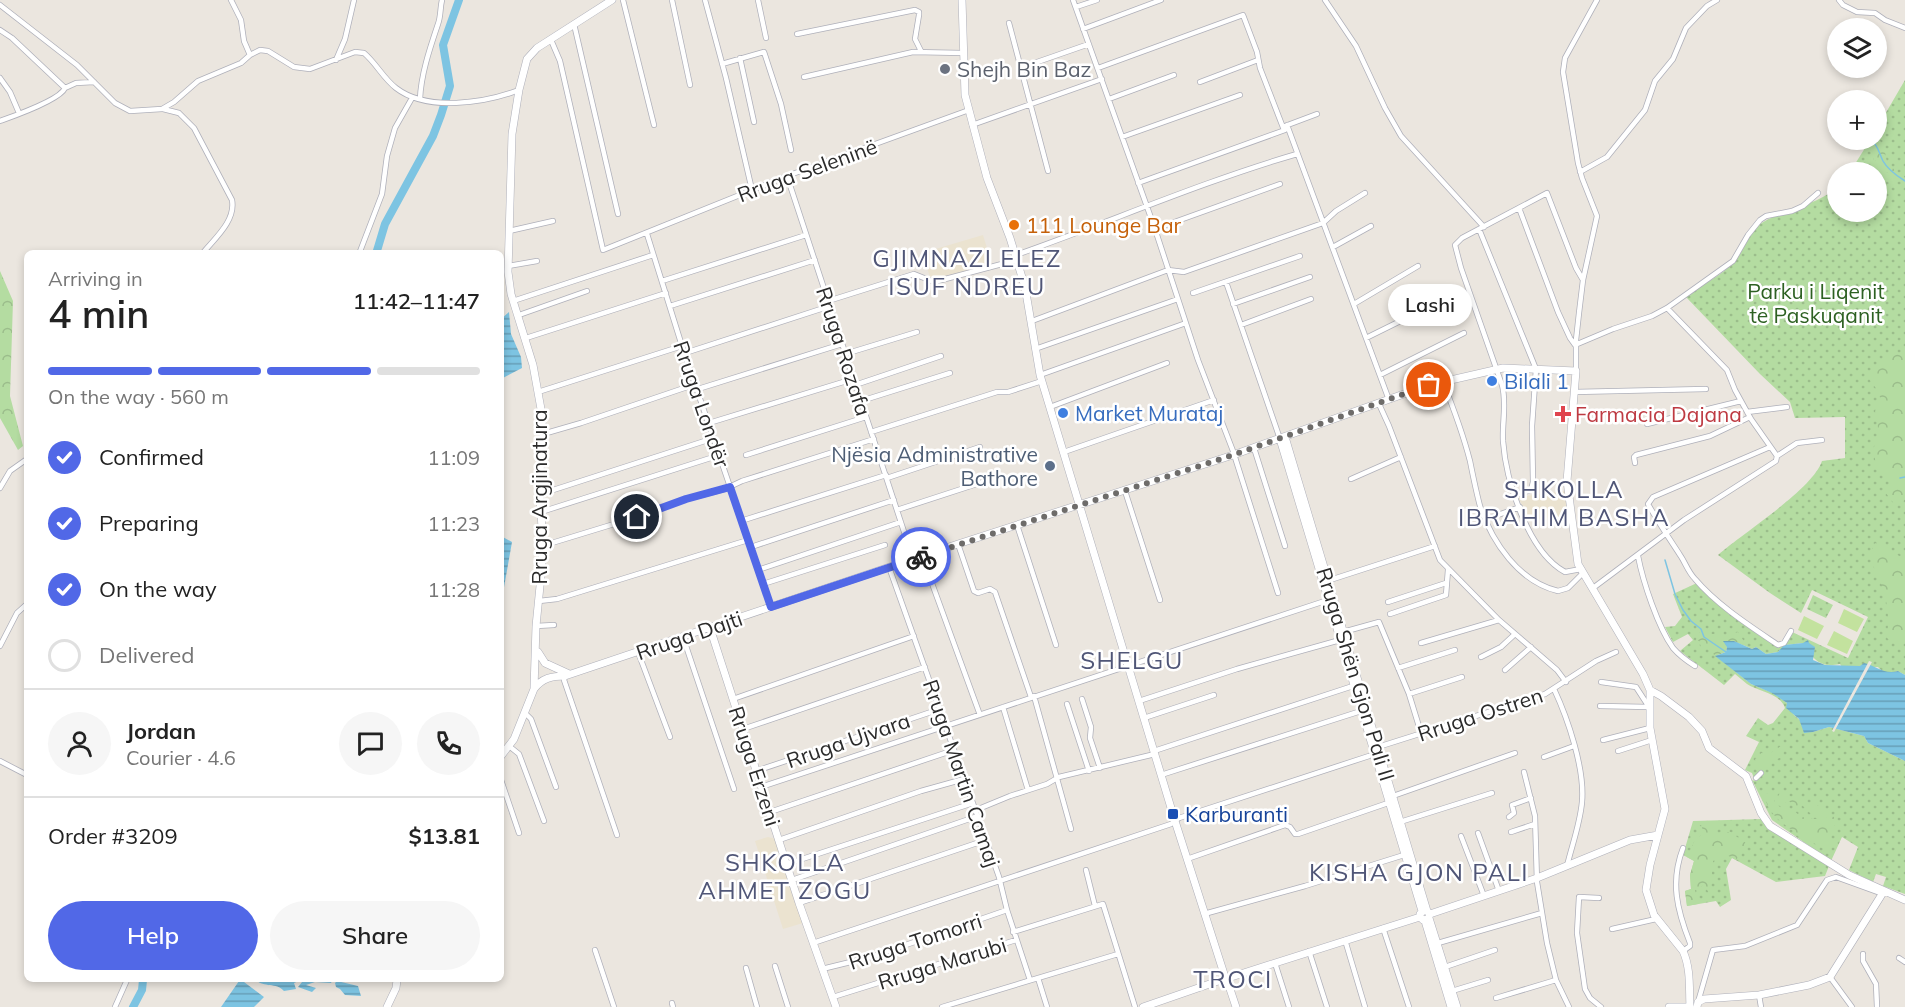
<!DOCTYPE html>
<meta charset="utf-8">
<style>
:root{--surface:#fff;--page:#f6f6f6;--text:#222;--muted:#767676;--line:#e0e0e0;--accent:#5168e7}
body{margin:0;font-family:Mulish,sans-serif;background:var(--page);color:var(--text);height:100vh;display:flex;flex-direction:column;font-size:22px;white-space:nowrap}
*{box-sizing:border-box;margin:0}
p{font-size:20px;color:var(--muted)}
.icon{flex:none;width:33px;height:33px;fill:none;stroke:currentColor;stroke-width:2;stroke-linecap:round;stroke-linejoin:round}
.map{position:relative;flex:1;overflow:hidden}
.sheet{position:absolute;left:24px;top:250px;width:480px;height:732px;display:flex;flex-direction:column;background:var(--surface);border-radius:9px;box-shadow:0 3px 9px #0003}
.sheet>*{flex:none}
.buttons{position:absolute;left:1827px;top:18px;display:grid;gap:12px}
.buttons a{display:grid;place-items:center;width:60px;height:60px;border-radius:50%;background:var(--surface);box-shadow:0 3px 9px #0003;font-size:30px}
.pin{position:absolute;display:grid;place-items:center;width:51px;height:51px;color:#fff;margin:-26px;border:3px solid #fff;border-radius:50%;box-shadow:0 2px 6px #0007}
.courier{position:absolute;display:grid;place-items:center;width:60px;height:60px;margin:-30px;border:4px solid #5168e7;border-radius:50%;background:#fff;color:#222;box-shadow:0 2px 8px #0007}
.bubble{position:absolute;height:42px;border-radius:21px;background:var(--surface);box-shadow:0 3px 9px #0003;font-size:20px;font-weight:600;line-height:42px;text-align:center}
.summary em{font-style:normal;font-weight:600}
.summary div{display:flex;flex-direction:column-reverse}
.summary{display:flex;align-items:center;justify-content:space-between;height:102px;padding:0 24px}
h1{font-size:39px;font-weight:600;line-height:45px}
.bar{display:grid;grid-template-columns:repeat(4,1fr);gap:9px 6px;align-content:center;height:72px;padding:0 24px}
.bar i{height:8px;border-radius:4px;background:var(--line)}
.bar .selected{background:var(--accent)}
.bar p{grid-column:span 4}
.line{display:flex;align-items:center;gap:15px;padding:0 24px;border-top:2px solid var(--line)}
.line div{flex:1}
.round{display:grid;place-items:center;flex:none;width:63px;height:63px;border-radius:32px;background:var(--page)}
ol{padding:0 24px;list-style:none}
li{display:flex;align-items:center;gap:18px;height:66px}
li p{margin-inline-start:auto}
li .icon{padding:6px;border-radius:50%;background:var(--accent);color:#fff;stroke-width:4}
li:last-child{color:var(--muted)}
li i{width:33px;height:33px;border:3px solid var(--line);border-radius:50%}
.cta{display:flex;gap:12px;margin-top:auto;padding:12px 24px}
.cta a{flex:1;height:69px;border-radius:36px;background:var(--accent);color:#fff;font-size:24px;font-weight:600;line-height:69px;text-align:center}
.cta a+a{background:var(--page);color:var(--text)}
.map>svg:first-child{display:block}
.education{fill:#ebe3d0}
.grass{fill:url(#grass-dots)}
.forest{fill:url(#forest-crowns)}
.pitch{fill:#c3e29e}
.water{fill:url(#water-rules)}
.pier{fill:#ebe6df}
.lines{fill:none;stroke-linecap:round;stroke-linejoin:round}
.stream{stroke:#7dc4e2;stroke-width:1.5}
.river{stroke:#7dc4e2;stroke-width:8}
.street-casing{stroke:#afb0ba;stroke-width:6}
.secondary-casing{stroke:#afb0ba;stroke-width:8}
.street{stroke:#fff;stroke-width:4.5}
.secondary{stroke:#fff;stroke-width:7}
.done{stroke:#6e6c6a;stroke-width:6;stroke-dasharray:0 10.8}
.route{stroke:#5168e7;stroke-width:8}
.worship-dot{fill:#6b7280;stroke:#fff;stroke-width:2}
.food-dot{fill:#e8710a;stroke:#fff;stroke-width:2}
.shop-dot{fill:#3f7fe0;stroke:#fff;stroke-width:2}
.health-dot{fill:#e0444e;stroke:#fff;stroke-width:2}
.service-dot{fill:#5c6f8a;stroke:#fff;stroke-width:2}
.transit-dot{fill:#1a4fb4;stroke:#fff;stroke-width:2}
.labels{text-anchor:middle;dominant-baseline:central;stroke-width:5;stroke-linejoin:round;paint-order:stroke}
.worship-label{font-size:21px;fill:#5b616d;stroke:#fff;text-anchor:start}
.street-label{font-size:21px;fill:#2b2b2b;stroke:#fff}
.food-label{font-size:21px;fill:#c56008;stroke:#fff;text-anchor:start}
.park-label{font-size:21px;fill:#2d6122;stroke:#fff}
.shop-label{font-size:21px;fill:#366cbe;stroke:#fff;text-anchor:start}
.health-label{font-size:21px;fill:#be3a42;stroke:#fff;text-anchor:start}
.service-label{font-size:21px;fill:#4e5e75;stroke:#fff;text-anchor:end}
.transit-label{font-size:21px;fill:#164399;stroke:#fff;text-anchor:start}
.quarter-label{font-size:24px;letter-spacing:1.5px;fill:#505677;stroke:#fff}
</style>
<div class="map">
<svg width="1905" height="1007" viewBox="0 0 1905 1007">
<defs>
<pattern id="grass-dots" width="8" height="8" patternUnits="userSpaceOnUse" patternTransform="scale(1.5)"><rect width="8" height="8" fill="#b4dca1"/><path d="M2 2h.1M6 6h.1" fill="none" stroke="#9bbd8b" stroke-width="1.8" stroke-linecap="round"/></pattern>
<pattern id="forest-crowns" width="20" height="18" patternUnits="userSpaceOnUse" patternTransform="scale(1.5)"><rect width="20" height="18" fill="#b4dca1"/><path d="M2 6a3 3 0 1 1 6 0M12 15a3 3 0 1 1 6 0" fill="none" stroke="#9bbd8b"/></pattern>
<pattern id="water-rules" width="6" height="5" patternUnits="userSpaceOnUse" patternTransform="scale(1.5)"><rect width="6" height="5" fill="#7dc4e2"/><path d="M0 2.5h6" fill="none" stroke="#679fb7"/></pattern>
</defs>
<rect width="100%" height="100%" fill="#ebe6df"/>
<path class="education" d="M983,235L992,264L931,280L922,253Z
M1565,491L1570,519L1551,524L1547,517L1530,521L1518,497Z
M768,837L776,839L803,923L783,929L755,841Z"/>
<path class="grass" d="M1905,80V675L1898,671C1889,674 1884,674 1878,667H1842L1840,664C1819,668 1814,660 1803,643L1785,645L1778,652L1766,654L1756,647L1752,649L1734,641L1716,656L1751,684L1773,693L1787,703L1794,715L1813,732L1829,727L1864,736L1868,743L1905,761V894L1883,886L1886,877L1876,874L1873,882L1849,870L1858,847L1842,837L1831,861L1772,820L1752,780L1755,781L1752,773L1745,770L1759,742L1746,736L1758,718L1768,725L1773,723L1785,708C1780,693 1759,692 1747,684C1743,681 1739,677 1735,674L1724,685L1680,651L1693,640L1688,634L1673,642L1665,627L1675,626L1682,617L1673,594L1697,583L1778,647L1785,644L1792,632L1848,658L1868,617L1812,590L1801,613L1770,593L1718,555C1743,533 1813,489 1822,461L1845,458V417L1795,418L1790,402L1760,374L1685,296C1701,285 1722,276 1735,261C1746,248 1749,229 1765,221C1788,208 1816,205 1837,188L1838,212H1876V172H1850L1870,140H1876L1877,128Z
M1813,595L1833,605L1826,618L1807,609Z
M1762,819L1829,866L1825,876L1776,882L1732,858L1726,869L1731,900L1720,907L1716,901L1687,906L1685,891L1691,889L1690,875L1694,861L1683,855L1693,821Z"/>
<path class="forest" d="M1877,137L1884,146L1887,163L1898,173L1902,174L1905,178V183L1899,180L1898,182L1890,180L1888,172L1881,174V168L1876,165V160L1874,161V150L1871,147H1867L1863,140H1858H1876Z
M0,271L13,301L10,396L23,446L18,450L0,418Z
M1895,354L1905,355V499L1900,505H1895L1885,492L1890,483L1888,476L1877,470L1873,448L1879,440L1877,418L1875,411C1897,382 1837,383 1895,354Z
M1875,543L1905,559V642H1892L1887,638C1889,623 1888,606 1884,591C1879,574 1865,560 1875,543Z
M1706,628L1711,634H1722L1724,638L1728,635L1731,637L1732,634L1738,632L1745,643L1743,645L1734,641H1724L1727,647L1726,652L1715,656L1708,647H1701L1699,641H1696L1697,636L1700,632L1699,629Z
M1784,744L1783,757L1770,761L1759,770L1755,759L1759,757L1761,753L1769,754Z
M1764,793C1772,793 1774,797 1775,804L1784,809H1792C1795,811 1797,814 1800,816C1808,820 1822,820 1830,816L1834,817L1836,823L1830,834V844L1824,849C1802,836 1767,821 1764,793Z
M1780,793L1819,806L1827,812L1824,815H1812L1802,805L1794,806L1789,801L1780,805L1778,803L1777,798Z
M1693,821H1717L1719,823L1714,836L1724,830L1725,832H1731C1736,838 1743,838 1747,845L1736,860L1725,854L1721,864L1717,863L1715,860L1713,861V864H1711L1712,873L1711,877L1709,876L1711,891L1709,893L1704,885L1695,890L1698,904L1687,906L1685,891L1691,889L1690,875L1694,861L1687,857L1691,854L1690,851L1695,840L1704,833L1701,825L1696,827Z"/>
<path class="pitch" d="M1844,609L1864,619L1857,632L1838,623Z
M1804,616L1824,626L1817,639L1798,630Z
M1834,631L1853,641L1847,654L1827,645Z"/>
<path class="water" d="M509,312L511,334L521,357L522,368L501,379V319Z
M501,536L512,542L503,593H501Z
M1808,640L1809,643L1815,647L1813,660L1825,665L1860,666L1864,663C1877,666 1884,675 1898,671L1905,675V761L1868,743L1864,736L1829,727L1813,732L1804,733L1799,719L1786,708L1787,703L1772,693L1751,684L1715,656L1726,652L1727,647L1723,641H1734L1752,649L1756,647L1766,654L1778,652L1784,645L1803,643Z
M256,980H330L332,981L331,983L315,982L306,985L316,988L312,992L298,987L302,982L301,980L294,983L296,989L284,991C276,982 264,988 256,980Z
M239,981L244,982L264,997L254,1007H221Z
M337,981L358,986L361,996L345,995L340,989L336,987L335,983Z"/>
<path class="pier" d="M1869,661L1872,662L1834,732L1832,731Z"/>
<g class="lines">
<path class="stream" d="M1832,114L1838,119
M1871,140C1878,145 1879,153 1883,161C1888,170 1897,176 1905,181
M1900,478L1905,477
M1665,560L1675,594L1683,610L1691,621L1701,629L1704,637L1726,652"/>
<path class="river" d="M376,254L385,224L433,136L441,115L450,86L443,45L459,0
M133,1007L142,990L143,980"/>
<g class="street-casing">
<path id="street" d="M231,0L241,20L244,41L250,55
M623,0L654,125
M672,0L690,85
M705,0L726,78L752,190
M758,0L766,38
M1073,0L1155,229L1198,360L1233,451L1278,593
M1325,0L1356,46L1385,108L1401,136L1484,227
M1839,0L1843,5L1857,12L1875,13L1885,20L1905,28
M0,5L77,65L115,103L130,111L162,109L174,102L198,81L241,63L250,55L260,50L268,51L294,67L310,69L355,52L364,53C376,63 383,78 396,88C427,112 485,103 519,90
M1076,7L1097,0
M1009,23L1048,171
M574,24L618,214
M1083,29L1161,0
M0,30L12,38L65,88L76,83L94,82
M797,34L915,10L919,12V15L915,39L921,51
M551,40L560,61L603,250L787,176L969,110
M740,58L754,122
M336,60L345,39L354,0
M722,64L764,52L781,104L791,150
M1020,68L1089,44
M1098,68L1243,15L1257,52L1260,68L1284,130
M804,77L913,52L963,53
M0,78L10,92L19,113
M1200,82L1258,60
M420,99C421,74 430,48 438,24C441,16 440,8 442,0
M1109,99L1174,75
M163,109L179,113L194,128L232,200C236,221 214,239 202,254
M0,121C14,116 60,100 65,88
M972,125L1102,79
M1287,125L1389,400
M1285,126L1317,114
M1122,137L1240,95
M1580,172L1607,157L1645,110L1655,81L1673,59L1686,28L1707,6L1717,0
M787,176L913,559
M1138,183L1285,130
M1519,208L1558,312L1570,338L1575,345L1613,329L1652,316L1667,308L1733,261L1748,235L1760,220L1766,216L1792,211L1803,206L1818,193
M1155,229L1280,184
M1479,229L1536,369L1532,426L1533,482L1531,490L1515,495
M509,231L553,221
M647,234L682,346L771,607
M1333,247L1371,226
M359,254L382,194L387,156L395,128L412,98
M1016,255C1110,222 1201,182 1297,154
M508,266L537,261
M662,281L806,235
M1226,282L1280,439
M1193,293L1300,256
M513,301L653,255
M828,301L914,274L934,282L1017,260
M1233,304L1310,277
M1354,304L1418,266
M670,306L815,260
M1667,308L1727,370L1735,390L1751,419L1777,456
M519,315L587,291
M1032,321L1168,270L1184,272L1323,223L1336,211L1365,193
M1241,325L1311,299
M526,338L666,293
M1366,338L1455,294
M1035,349L1178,299
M685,353L830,306
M845,354L917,332
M1576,371V340L1579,313L1583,280L1597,216L1582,178L1578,163L1563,72L1565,58L1597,0
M1040,375L1186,323
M1380,375L1464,333
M1443,382C1453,407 1463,434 1470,461C1473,476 1476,491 1480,506C1492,542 1519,582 1558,591L1568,588L1583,573
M855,385L941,356
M698,389L842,344
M538,392L682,346
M1574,392L1706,389
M861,401L950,373
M1379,404L1389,426L1440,560L1499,620L1557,670L1566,682
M1050,407L1167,363
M1747,412L1787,407
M709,423L853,379
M1647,424L1741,401
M871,432L997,392H1008L1042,381
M543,434L581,423L696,384
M1770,447L1653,497L1648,504C1658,522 1669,538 1680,555C1685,562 1688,572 1695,579C1717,605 1750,626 1778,645L1784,643L1791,631
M1254,448L1285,546
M1064,452L1214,400
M746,455L866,417
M1777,456L1797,443L1822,440
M1635,463L1634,457L1636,455L1710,436L1750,417
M887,478L980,447
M1351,479L1401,457
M0,488L10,471L27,459
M1125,491L1160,600
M539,493L547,492L714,438
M897,510L989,480
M541,512L720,455
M1487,519L1520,507
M744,520L886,475
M1017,525L1056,645
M958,544L974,591L978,593L990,589L995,592L1031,697
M542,546L637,517L686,499L725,489L742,481L874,439
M751,547L894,500
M922,556L980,715
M1638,556C1643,582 1658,627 1673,648C1679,655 1687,661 1695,666
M889,567L986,840L999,877L1007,910L1030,980
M1581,569L1565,572C1528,552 1506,481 1503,441C1502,422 1507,403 1502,385L1461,268L1455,245L1462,238L1547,193L1576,268L1583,280
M758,570L901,522
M1327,581L1435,546
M763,584L885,545
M1593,588L1684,520L1776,461L1777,456
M539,601L557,599L748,540
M1388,602L1446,583
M1390,614L1446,595L1448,570
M536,626L554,625
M1343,632L1379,622L1409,694L1421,733
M683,637L734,789
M1421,643L1499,620
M0,646L17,613L27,604
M638,652L670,737
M1481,657L1501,647L1515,634
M1398,668L1455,650
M1505,670L1531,647
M565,676L564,680L617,835
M1601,682L1636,687L1649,707
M1554,689C1568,719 1585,769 1582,802C1580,824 1572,845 1567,866
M1409,694L1462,677
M1034,696L1071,829
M733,699L914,636
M1082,699L1091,727L1090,738L1100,768
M1139,701L1237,669L1340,640
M1067,704L1089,771
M1600,706L1649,707
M1003,707L1028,790
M525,713L531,719L556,787
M1144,718L1214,695
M743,729L925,667
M1603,740L1650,728
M509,746L519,754L544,821
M1154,751L1353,686
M1618,751L1652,740
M1544,757L1574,746
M0,761L27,775
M756,771L940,709
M1524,772L1535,816L1537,882L1547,943L1556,980L1569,1007
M1161,775L1361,711
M1756,778L1761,773
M501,780L519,833
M761,787L1328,600
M1393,796L1515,753
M976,810L1010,796L1047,784L1059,777L1155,754
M770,812L954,750
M1509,817L1514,813L1512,805L1531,798
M1400,822L1492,793
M1511,832L1535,824
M1478,833L1499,891
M1461,836L1484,896
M779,840L921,791L964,779
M1187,859L1285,825L1290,827L1295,834H1298L1388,803
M787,864L973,803
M1086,870L1095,906
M792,880L978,816
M1599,898L1579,897L1577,933L1585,989L1590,998L1601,1007
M799,903L986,840
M1204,914L1305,886L1404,855
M1383,928L1409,1007
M1612,929L1656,919
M1013,932L1103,904L1135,1007
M1345,940L1365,1007
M813,943L1171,824L1179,818L1369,756L1374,754L1378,747L1545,694L1596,661L1616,652
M1438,943L1542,913
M595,950L614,1007
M1309,951L1327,1007
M1683,951L1690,946V943C1677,910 1670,882 1683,848
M1863,954V961L1876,984L1877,1007
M1899,958L1905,962
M1275,963L1289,1007
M775,966L788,1007
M1445,967L1495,950
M746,968L757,1007
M822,969L871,957L1007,910
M1830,977L1852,1007
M1038,978L1047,1007
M1452,991L1488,980
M1759,995L1761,1007
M833,997L1016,940
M1496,998L1556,980
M1698,1002L1713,950L1745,946L1797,925L1827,880L1836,877L1883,894
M672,1003L673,1007
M115,1007L127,980
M942,1007L1118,954"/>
</g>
<g class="secondary-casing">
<path id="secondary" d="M962,0L965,95L987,178L1010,238L1025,287L1040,375L1175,821L1225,977
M1285,437L1427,911L1430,914L1428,919L1423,920L1420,917V914L1423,911H1427
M1280,439L1422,911
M710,628L799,903L836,1007
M538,652L545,663L569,674
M534,689C542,678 552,676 565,676L958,544L1233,455L1429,385L1503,368L1576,371L1567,481L1578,564L1643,674L1650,690V728L1665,809L1650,865L1646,890L1654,915L1683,951C1691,969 1689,988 1690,1007
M1650,690L1661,696L1689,717L1702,731L1709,748L1746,776L1761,813L1770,826L1849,875L1905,900
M501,756L514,739L534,689L536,626L542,566V528L539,483L543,434L541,409L533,365L511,294L508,272L512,134L519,90L527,59L537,48L612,0
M1430,914L1537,878L1630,840L1658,835
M1429,918L1457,1007
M1425,921L1451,1007
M1228,978L1420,917
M1227,980L1236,1007
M387,1007L396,988L397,980
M1143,1007L1224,979
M1669,1007H1690
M1697,1007L1698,1002L1704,999L1759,995L1809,985L1830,977L1884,891"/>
</g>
<use href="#street" class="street"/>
<use href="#secondary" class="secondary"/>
</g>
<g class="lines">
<path class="done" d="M921,557L1233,455L1429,385"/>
<path class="route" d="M637,517L686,499L730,487L771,607L921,557"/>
</g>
<circle class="worship-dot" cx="945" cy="69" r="6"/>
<circle class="food-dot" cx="1014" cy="225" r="6"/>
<g class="shop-dot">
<circle cx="1492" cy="381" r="6"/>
<circle cx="1063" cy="413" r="6"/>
</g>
<path class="health-dot" d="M1560 405h6v6h6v6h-6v6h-6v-6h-6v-6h6z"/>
<circle class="service-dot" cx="1050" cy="466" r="6"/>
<rect class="transit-dot" x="1167" y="808" width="12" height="12" rx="3"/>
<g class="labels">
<g class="worship-label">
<text x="957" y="69">Shejh Bin Baz</text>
</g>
<g class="street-label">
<text transform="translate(807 170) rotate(-20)">Rruga Seleninë</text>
<text transform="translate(844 351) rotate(72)">Rruga Rozafa</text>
<text transform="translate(702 404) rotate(71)">Rruga Londër</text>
<text transform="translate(539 497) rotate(-90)">Rruga Argjinatura</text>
<text transform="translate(689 635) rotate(-19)">Rruga Dajti</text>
<text transform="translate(1356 674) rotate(73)">Rruga Shën Gjon Pali II</text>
<text transform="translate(1480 714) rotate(-18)">Rruga Ostren</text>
<text transform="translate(848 740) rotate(-19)">Rruga Ujvara</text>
<text transform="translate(755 766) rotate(72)">Rruga Erzeni</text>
<text transform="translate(962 773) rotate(71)">Rruga Martin Camaj</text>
<text transform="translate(915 941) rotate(-18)">Rruga Tomorri</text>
<text transform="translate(942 963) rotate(-17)">Rruga Marubi</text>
</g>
<g class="food-label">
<text x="1026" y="225">111 Lounge Bar</text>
</g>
<g class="park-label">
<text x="1816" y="291">Parku i Liqenit<tspan x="1816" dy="24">të Paskuqanit</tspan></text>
</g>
<g class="shop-label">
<text x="1504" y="381">Bilali 1</text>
<text x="1075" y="413">Market Murataj</text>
</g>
<g class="health-label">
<text x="1575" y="414">Farmacia Dajana</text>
</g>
<g class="service-label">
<text x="1038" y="454">Njësia Administrative<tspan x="1038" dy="24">Bathore</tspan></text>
</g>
<g class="transit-label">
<text x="1185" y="814">Karburanti</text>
</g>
<g class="quarter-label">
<text x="967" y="258">GJIMNAZI ELEZ<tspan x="967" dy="28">ISUF NDREU</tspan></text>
<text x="1564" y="489">SHKOLLA<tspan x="1564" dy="28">IBRAHIM BASHA</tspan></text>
<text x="1132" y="660">SHELGU</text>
<text x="785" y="862">SHKOLLA<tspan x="785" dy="28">AHMET ZOGU</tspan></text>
<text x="1419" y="872">KISHA GJON PALI</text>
<text x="1233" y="979">TROCI</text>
</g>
</g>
</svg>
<div class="buttons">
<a><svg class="icon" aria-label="layers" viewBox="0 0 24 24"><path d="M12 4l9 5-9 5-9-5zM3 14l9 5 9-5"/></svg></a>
<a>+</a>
<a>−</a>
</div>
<div class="pin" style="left:1429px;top:385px;background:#ea580c"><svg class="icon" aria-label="bag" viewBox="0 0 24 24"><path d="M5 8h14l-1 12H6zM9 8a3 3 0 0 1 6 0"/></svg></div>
<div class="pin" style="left:637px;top:517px;background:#1f2937"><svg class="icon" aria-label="home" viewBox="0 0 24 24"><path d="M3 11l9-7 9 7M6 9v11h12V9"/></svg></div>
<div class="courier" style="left:921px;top:557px"><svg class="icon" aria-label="bike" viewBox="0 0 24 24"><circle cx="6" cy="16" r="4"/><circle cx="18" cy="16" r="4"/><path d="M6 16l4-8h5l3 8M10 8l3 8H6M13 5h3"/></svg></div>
<div class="bubble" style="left:1388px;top:284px;width:84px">Lashi</div>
<section class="sheet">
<div class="summary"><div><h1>4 min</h1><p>Arriving in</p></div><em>11:42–11:47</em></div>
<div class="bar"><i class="selected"></i><i class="selected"></i><i class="selected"></i><i></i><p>On the way · 560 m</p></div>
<ol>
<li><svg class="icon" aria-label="check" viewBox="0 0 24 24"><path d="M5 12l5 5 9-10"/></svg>Confirmed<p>11:09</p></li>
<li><svg class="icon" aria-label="check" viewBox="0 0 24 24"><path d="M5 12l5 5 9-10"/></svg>Preparing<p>11:23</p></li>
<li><svg class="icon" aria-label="check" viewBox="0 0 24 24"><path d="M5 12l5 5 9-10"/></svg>On the way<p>11:28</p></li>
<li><i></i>Delivered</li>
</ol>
<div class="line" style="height:108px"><a class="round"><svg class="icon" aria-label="person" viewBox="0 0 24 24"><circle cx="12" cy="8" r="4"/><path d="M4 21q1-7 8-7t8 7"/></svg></a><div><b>Jordan</b><p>Courier · 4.6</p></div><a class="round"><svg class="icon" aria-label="chat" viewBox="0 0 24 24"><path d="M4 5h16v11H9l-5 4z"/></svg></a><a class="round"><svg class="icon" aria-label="phone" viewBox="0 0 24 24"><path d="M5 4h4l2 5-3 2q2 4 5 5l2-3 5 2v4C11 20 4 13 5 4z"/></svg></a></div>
<div class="line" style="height:78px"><div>Order #3209</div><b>$13.81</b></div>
<div class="cta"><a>Help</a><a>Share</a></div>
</section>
</div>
